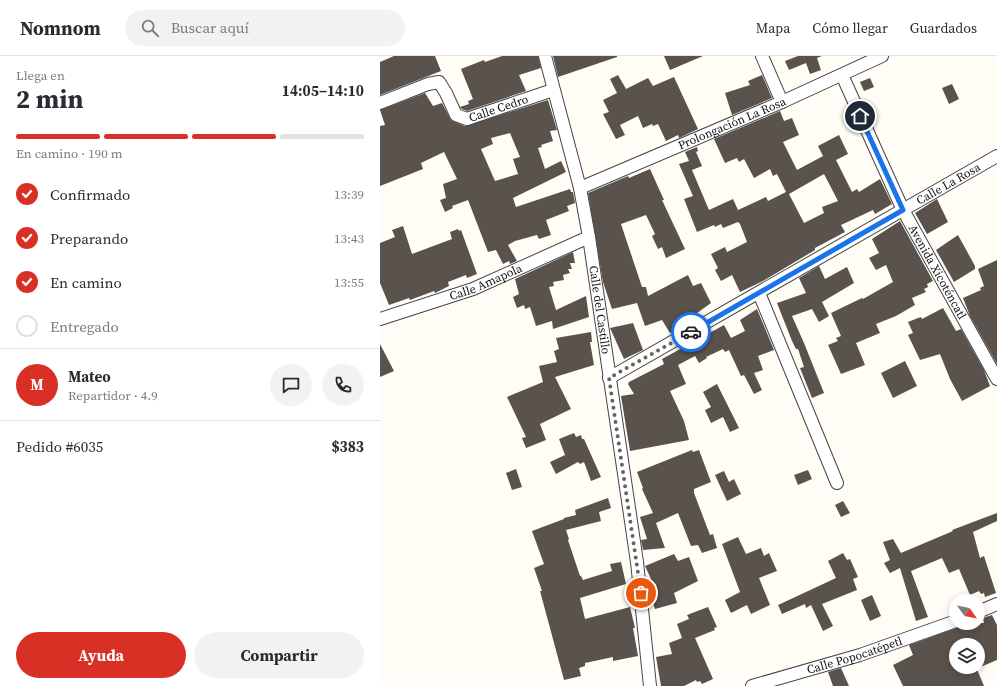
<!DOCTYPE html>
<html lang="es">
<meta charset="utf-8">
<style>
:root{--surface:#fff;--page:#f2f2f3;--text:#2b2b33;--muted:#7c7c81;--line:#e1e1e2;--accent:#d93025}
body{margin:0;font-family:"Source Serif 4",serif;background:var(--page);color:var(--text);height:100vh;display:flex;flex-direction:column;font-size:15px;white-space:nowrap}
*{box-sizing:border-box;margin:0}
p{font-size:13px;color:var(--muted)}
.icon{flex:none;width:22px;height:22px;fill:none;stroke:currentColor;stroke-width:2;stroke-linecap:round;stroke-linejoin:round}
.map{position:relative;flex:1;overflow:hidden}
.details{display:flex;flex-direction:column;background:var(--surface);width:380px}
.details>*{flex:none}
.needle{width:26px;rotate:123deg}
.fabs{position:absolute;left:569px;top:538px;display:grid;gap:8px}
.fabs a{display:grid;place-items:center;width:36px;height:36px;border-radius:50%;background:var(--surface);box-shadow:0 2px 10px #0003;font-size:20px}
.pin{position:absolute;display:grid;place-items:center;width:34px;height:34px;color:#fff;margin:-17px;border:2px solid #fff;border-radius:50%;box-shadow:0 1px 4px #0007}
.courier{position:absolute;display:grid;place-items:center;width:40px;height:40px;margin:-20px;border:3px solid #1a73e8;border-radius:50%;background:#fff;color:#222;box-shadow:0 1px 5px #0007}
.headline em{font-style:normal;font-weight:700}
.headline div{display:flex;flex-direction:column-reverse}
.headline{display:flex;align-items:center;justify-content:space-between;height:68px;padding:0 16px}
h1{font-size:26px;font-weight:700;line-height:30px}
.bar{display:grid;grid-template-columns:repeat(4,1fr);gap:6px 4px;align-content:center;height:48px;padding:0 16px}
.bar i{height:5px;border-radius:3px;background:var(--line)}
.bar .selected{background:var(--accent)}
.bar p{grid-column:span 4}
.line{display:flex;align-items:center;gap:10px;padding:0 16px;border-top:1px solid var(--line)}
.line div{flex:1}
.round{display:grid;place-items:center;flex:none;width:42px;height:42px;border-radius:21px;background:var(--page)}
ol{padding:0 16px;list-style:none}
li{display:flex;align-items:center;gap:12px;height:44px}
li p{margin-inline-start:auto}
li .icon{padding:4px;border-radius:50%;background:var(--accent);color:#fff;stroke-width:4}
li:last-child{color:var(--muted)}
li i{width:22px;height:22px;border:2px solid var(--line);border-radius:50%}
.cta{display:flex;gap:8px;margin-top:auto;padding:8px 16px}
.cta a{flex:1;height:46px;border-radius:24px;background:var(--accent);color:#fff;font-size:16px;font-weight:700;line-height:46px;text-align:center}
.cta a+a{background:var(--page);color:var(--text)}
header{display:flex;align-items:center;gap:24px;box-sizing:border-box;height:56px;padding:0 20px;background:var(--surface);border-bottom:1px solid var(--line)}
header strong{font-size:19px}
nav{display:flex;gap:22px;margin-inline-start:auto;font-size:14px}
.search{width:280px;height:36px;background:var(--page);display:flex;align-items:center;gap:10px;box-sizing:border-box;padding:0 14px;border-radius:22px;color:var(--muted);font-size:15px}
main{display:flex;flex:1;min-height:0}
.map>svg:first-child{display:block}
.building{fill:#5a524d;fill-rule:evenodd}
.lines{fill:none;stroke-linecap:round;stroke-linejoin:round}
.street-casing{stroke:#444;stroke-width:14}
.street{stroke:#fff;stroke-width:12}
.done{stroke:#646461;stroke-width:4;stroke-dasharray:0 7.2}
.route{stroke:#1a73e8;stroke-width:5}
.labels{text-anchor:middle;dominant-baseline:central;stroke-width:4;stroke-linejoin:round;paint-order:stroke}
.street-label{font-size:12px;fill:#111;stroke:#fff}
</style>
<header>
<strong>Nomnom</strong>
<div class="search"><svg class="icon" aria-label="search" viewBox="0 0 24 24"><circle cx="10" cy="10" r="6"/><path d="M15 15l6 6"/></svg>Buscar aquí</div>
<nav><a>Mapa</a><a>Cómo llegar</a><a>Guardados</a></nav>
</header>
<main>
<section class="details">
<div class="headline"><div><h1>2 min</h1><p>Llega en</p></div><em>14:05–14:10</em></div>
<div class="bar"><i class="selected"></i><i class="selected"></i><i class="selected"></i><i></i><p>En camino · 190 m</p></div>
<ol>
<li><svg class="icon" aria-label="check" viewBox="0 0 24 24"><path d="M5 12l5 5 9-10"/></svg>Confirmado<p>13:39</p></li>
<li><svg class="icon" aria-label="check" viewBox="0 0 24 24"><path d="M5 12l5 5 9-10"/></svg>Preparando<p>13:43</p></li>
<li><svg class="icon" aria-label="check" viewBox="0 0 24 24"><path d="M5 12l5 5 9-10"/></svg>En camino<p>13:55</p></li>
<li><i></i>Entregado</li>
</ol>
<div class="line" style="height:72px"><b class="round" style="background:var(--accent);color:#fff">M</b><div><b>Mateo</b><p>Repartidor · 4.9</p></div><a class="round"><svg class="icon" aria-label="chat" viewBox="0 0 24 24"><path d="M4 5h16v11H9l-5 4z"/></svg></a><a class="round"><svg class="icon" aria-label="phone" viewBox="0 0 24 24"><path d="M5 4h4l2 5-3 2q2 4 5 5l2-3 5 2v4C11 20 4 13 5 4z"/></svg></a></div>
<div class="line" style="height:52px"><div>Pedido #6035</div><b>$383</b></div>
<div class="cta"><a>Ayuda</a><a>Compartir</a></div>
</section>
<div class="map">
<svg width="617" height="630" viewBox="0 0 617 630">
<rect width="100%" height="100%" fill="#fffdf5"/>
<path class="building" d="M14,0H55L61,15L0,39V6Z
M122,0H158L161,12L139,19L146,35L87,55L82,53L80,51L89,48L88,45L93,43L81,13L104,4L105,6Z
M173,0H237V1L178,21Z
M284,0H323L290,14Z
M418,0H442L437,2L441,14L430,18L426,7L409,14L405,5Z
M238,19L246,33L268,22L273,30L294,21L318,73L299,82L298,79L286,85L278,68L273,70L272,68L263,72L258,60L240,69L245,79L236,83L223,58L229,56L223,44L237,37L230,23Z
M382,19L392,42L352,59L345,37L370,29L368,25Z
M490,22L494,31L484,35L480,26Z
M572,28L579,43L569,48L562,32Z
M45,37L53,50L62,47L71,64L85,70L168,44L177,74L170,75L173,85L161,89L162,91L158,92L165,113L181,105L186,116L133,142L136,151L190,133L191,136H193L195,147L187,150L189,155L166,164L171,179L159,183L157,179L135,185L128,189L137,205L130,208L129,205L123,208L116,194L108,196L88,144L72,150L73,152L65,156L60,144L66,142L63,128L77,123L64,96L41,107L43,113L0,130V70L5,69L0,54ZM130,77L140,101L133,103L138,118L115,125L101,93L113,88L111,82Z
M400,55L404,65L412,62L419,79L403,86L417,114L443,100L438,90L459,79L468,98L456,104L472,136L477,133L479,136L500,123L512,148L495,158L493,154L461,169L465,176L435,192V194L383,225L360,236L352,219L341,225L335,214L338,212L331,198L345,191L347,196L367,186L360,168L358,166L343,172L341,168L335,171L334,169L317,176L304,143L313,140L299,108L309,105L305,96L317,91L318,95L316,96L322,110L312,114L329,154L353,143L358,154L386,141L388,145L406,136L397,118L393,120L390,113L374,122L364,103L359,106L357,102L345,107L334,83ZM444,118L458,145L442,151L444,157L424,167L409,138Z
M270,113L284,144H282L305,193L286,202L282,191L278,193L272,180L275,178L266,159L241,168L262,231H266L268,240L308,219L313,230L321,227L331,247L313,260L314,263L290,277L282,264L265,270L257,247L232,253L223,226L208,137L248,120L249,122Z
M557,143L568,166L547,178L535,157Z
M520,165L553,225L547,228L548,231L544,233L546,236L532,242L535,249L516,260L496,268L500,277L476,287L485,309L461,318L448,289L458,285L456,282L461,280L451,257L482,242L483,243L513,226L506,209L496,214L489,202L499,197L492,183Z
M23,170L32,198L72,183L70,176L78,173L79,175L81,174L97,218L87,222L86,219L68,226L69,230L55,237L54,235L30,244L29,242L9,249L0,227V187L15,181L12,174Z
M578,179L595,210V213L574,226L556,194Z
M193,196L195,207H190L192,213H188L190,217L183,219L184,224L173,226L174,230L169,231L176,254L206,240L209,261L173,273L172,265L156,270L150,251L145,253L144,249L137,252L133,241L139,238L135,223Z
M617,204V308L590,260L583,242L601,234L600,232L604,230L598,213Z
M439,210L445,223L467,211L474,227L442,246L449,260L439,266L432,253L412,260L424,287L444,337L432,342L420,312L424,311L418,293H416L412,285L397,247L426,237L419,222Z
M563,252L576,275L581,273L604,314L610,330L582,345L570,323L560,298L540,304L528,279L533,277L528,266L538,262L541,261L542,263Z
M377,253L394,294L378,300L383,314L374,317L382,334L374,338L364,319L361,320L349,294L345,296L343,293L326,301L327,302L319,307L315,300L298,309L306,328L290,335L304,365L309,384L250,395L241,340L254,338L248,328L249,326L284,308L282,303L344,269L351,282L365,275L360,264Z
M253,267L263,294L244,303L230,272Z
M211,276L212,286H210L214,309L175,321L191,353L160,368L166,384L146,392L142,382L146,381L127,341L163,326L159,310L177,306L174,295L179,293L176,282Z
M0,288L14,315L0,321Z
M525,305L537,330L513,342L501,317Z
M337,328L359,372L350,376L343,361L331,367L325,354L331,351L323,336Z
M194,377L196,381L201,379L202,383H204L221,421L211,425L204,406L200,408L198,406L176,418L170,406L185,399L179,383Z
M312,394L313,396L319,394L331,426L314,433V437L330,479L333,478L337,492L322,497L318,489L311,490L298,457L276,467L285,492L263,494L261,484L267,483L260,461L273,457L262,433L263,432L257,416Z
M136,413L142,431L132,434L126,417Z
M428,414L432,423L418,429L414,419Z
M344,415L349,426L354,423L361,438L347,445L335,419Z
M228,442L231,452L219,456L221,465L186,474L189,483L188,484L200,520H201L203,524L232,515L230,508L241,506L246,528L200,542L205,563L250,551L255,572H253L258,600L233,605V601L205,607V610L199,612L201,620L184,624L160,535H162L154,512L164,508L152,475L184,463V462L196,459L195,454Z
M463,445L470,457L461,461L455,449Z
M617,457V465L593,476L600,502L604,500L616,537L605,541L604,537L601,538L599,535L590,539L579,513L569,517L562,502L531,515L548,561L536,565L520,512L510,517L504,507L510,504L503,486L513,483L521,497L573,475L572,474Z
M358,481L366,498L381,492L384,500L389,497L397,515L379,522L390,549L371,558L367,549L351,557L345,544L360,536L342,488Z
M463,497L467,504L470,503L478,521L473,523L477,534L442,548L453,570L443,575L431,549L426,552L425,548L402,558L398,549L456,522L448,505Z
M294,498L298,505L309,501L318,525L294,537L297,547L275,553L271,541L274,540L267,525L271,523L265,510Z
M492,539L501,560L490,565L481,544Z
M328,551L337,571L334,572L335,574L315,582L333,623L322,628L320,625L317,626L316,624L304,630H281L276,601L292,598L289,587L302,582L297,568L309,563L307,559Z
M612,559L617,569V604L598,612V589H576V611H596L604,630H523L513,609L533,599L529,589L590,567H604L603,562Z
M461,612L469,630H453L448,616Z"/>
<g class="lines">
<g class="street-casing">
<g id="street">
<path id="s1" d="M165,0L200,132L209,181L257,506L270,630"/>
<path d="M382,0L402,46"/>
<path id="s2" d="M462,19L523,154L617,323"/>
<path id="s3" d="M0,47L48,28L59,26L66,37L76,59L87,63L173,34"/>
<path id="s4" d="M200,132L402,46L502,0"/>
<path d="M379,237L457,427"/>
<path id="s5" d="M0,263L93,233L209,181"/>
<path id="s6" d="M229,322L617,100"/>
<path d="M598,556L617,548"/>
<path id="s7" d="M372,630L480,599L576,565"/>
</g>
</g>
<use href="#street" class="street"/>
</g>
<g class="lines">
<path class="done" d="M261,537L229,322L311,276"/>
<path class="route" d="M311,276L523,154L480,60"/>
</g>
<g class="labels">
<g class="street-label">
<text stroke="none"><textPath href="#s3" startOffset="145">Calle Cedro</textPath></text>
<text stroke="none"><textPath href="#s4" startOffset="165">Prolongación La Rosa</textPath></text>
<text stroke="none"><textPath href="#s6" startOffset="391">Calle La Rosa</textPath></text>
<text stroke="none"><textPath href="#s2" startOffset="219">Avenida Xicoténcatl</textPath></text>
<text stroke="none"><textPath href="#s5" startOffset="112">Calle Amapola</textPath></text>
<text stroke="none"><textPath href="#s1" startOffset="260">Calle del Castillo</textPath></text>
<text stroke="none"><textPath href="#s7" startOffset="107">Calle Popocatépetl</textPath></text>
</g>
</g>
</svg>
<div class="fabs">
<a><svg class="needle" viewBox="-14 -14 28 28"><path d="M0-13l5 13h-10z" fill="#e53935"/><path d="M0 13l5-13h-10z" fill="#7c7c81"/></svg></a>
<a><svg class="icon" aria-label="layers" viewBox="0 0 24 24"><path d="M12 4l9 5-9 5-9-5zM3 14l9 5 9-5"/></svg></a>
</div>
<div class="pin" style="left:261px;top:537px;background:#ea580c"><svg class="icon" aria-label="bag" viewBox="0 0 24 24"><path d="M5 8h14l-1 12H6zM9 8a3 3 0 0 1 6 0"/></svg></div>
<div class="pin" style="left:480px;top:60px;background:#1f2937"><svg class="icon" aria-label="home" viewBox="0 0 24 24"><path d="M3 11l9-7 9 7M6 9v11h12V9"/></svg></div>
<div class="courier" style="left:311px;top:276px"><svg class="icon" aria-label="car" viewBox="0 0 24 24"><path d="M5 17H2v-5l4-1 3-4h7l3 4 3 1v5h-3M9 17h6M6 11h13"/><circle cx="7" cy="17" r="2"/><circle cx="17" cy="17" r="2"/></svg></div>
</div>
</main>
